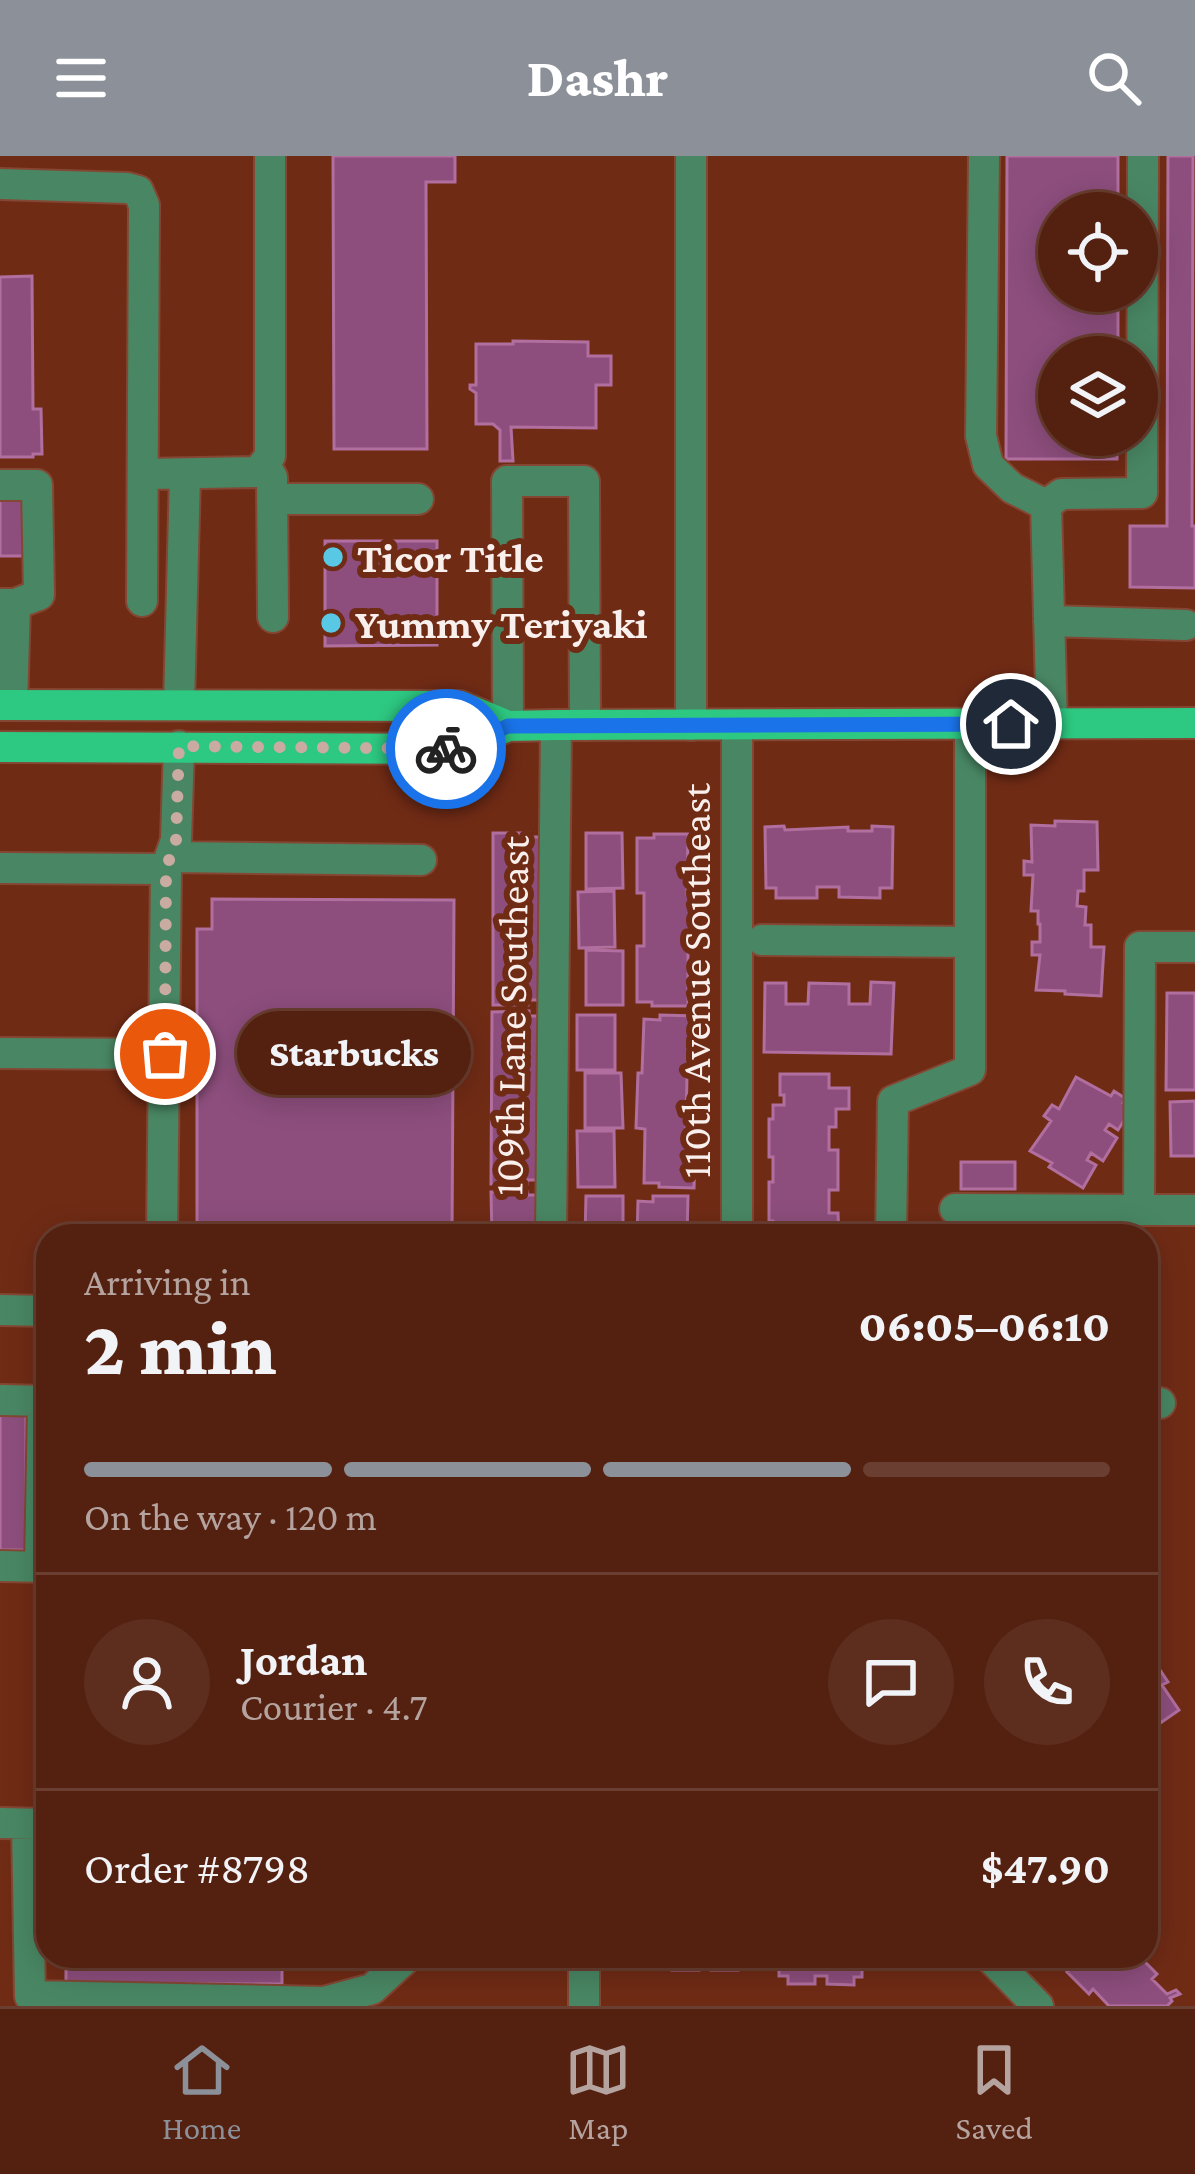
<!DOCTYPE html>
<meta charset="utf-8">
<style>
:root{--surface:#542010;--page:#5d2d1e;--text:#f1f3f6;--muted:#b5a39f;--line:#6a3e30;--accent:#8c9099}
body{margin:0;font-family:"Crimson Pro",serif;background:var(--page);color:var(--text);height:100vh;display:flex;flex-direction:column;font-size:45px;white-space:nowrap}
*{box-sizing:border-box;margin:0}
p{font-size:39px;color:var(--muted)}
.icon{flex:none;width:66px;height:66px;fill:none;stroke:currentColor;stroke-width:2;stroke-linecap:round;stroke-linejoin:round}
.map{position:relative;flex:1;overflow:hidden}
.side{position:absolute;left:36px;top:1068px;width:1122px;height:744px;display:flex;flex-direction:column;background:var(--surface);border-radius:36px;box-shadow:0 6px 30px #0003,0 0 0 3px var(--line)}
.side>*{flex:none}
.buttons{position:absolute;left:1038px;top:36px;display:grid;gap:24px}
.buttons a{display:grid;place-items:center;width:120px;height:120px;border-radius:50%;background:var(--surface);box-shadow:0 6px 30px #0003,0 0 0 3px var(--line);font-size:60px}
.pin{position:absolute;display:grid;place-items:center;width:102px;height:102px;color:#fff;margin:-51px;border:6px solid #fff;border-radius:50%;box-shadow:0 3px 12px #0007}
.courier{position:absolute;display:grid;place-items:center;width:120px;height:120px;margin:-60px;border:9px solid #1a73e8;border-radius:50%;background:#fff;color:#222;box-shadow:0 3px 15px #0007}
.bubble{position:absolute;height:84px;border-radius:42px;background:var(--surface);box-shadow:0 6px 30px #0003,0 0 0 3px var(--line);font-size:39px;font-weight:800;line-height:84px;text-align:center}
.summary em{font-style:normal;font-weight:800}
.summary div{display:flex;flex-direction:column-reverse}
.summary{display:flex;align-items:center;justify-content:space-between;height:204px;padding:0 48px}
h1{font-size:78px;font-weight:800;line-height:90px}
.bar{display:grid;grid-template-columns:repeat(4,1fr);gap:18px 12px;align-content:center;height:144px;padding:0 48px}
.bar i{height:15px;border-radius:9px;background:var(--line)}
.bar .on{background:var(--accent)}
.bar p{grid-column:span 4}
.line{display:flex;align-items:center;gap:30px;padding:0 48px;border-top:3px solid var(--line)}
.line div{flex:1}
.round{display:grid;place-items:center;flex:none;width:126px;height:126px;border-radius:63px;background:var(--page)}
header{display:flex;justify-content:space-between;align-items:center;height:156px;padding:0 48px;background:var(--accent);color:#fff;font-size:54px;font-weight:800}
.menu{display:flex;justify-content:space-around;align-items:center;height:168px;border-top:3px solid var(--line);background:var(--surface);font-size:33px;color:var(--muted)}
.menu a{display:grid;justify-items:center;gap:6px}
.menu .on{color:var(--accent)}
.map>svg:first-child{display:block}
.building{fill:#8d4e7d;stroke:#b16f9f;stroke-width:3}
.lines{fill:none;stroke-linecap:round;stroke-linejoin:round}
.minor-casing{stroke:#834733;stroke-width:34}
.major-casing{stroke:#834733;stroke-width:34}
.minor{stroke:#498764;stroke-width:30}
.major{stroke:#2dc881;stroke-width:30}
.done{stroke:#c9aba1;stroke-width:12;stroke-dasharray:0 21.6}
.route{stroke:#1a73e8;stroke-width:15}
.poi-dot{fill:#59c8e5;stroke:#702b15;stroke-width:4.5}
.labels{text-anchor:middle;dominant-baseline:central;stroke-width:12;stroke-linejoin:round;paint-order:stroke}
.poi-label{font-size:42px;font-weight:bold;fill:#f9f0ed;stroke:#702b15;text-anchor:start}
.street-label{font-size:42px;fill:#f9f0ed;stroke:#702b15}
</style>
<header><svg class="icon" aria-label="menu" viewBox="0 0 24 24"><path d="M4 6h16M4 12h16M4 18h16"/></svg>Dashr<svg class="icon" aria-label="search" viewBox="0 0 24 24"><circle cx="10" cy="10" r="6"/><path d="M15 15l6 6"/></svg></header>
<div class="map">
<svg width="1195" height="1850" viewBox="0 0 1195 1850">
<rect width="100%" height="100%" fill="#702b15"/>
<path class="building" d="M333,0H455V26H426L427,293H334Z
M1007,0H1118V57H1059V135H1118V201H1059V279H1117V303H1006Z
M1168,0H1193L1192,370H1195V432L1130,431V370H1167Z
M32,120L33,253H41L42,298H33V301H0V121Z
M513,185L588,186V200H611V229H596V272L511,271L513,305H500V274L493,268H476V237L470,233V229H476V188H513Z
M0,341H31V400H0Z
M325,385H437V489L325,490Z
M1055,665L1097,666L1098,714H1084V735H1078L1077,750L1086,751L1085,769H1091V791H1104L1101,840L1065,838V835L1036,834L1040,799H1032V786H1040V768H1038V755H1031L1033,719H1024V705L1032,706L1031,669L1055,670Z
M784,670L785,674L848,671V675H872V670L893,671L892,732H880V742L839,741V731H817V742H776V732H766L765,671Z
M493,677H529V681H545V844H529L528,849H493Z
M586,677H622L623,732L586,733Z
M654,678H688L687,738H695V792L688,793V850H652V846H637V790H644V737H637V682H654Z
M614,735L615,791L579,792L578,736Z
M212,743L454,744L452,1080H197V773H212Z
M586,794L623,795V849H586Z
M871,826L894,827L891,898L764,896L765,827H786V848H808L809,827L849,828V848H870Z
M1167,837H1195V934H1166Z
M529,855V860H544V1024H527V1028H491L492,856Z
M577,859H615V914H577Z
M660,859L695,860L694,919H687L686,971L696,973L694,1032L659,1031V1027H644L645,973L636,972L638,917H642L644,863L660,864Z
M585,917H621L623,972H585Z
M780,918H829V932H849V953H836V971H829V994H838V1034H829V1057H838L839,1080H763V1075H773V1065H769V1026H773V1001H769V963H773V949H784V939H780Z
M1076,921L1111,940L1114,935L1125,942L1123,947L1132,952L1118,974L1109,968L1105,974L1117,982L1103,1005L1091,997L1087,1004L1096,1009L1083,1032L1049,1011L1052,1007L1030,995L1051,965L1044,960L1052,949L1059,953Z
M1195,945V1000H1171L1170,946Z
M577,975H614L615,1031H578Z
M961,1006H1015V1033H961Z
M527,1035L528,1039H543L546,1080H492L491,1036Z
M586,1040H623V1080H585Z
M653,1040H688L687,1080H637L638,1045L653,1046Z
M1146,1110H1157V1148H1153V1174H1146Z
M0,1256H26V1394H0Z
M1148,1496L1168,1526L1162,1529L1179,1554L1146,1577V1498Z
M66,1800H275V1808H282V1828L66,1827Z
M664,1800H746V1806H738V1814H711V1805H699V1814H672V1805H664Z
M763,1800H880V1810H862V1821H854V1829L827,1828V1820H815V1828H788V1820H779V1806H763Z
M1061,1800H1139L1157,1818L1152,1823L1167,1838L1176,1834L1180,1838L1170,1842L1172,1845L1167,1850H1109L1093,1833L1089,1838L1067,1816L1072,1811Z"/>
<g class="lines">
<g class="minor-casing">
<path id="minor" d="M691,0V569
M984,0L981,280L988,309L1012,332L1046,349
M0,28L127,32L138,35L144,49L142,445
M264,308L272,321L273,461
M143,318L258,316L270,300V0
M0,329H37L39,439L15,448
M272,343H418
M1046,349L1061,338L1142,337L1143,0
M1046,349L1052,568
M0,448H15L12,549
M1049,465L1186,469
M179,549L185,319
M508,570L507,325H584L585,569
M171,701L421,704
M0,712L166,713
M762,784L970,786
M1195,791H1140L1139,1054H1195
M0,897L165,898
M955,1053L1139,1054
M162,1080L166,713L176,684L179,590
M551,1080L556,569
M737,1080V569
M891,1080L893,945L970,914V568
M0,1154L48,1155
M0,1244L48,1245
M1146,1248L1160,1247
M0,1410L48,1411
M40,1411L43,1245
M0,1667L48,1668
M27,1668L30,1840L324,1846L372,1833L408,1800
M584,1800V1850
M989,1800L1038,1850"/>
</g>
<g class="major-casing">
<path id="major" d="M0,549L460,550L508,570
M0,591L457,593L508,570L556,569L1195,567"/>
</g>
<use href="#minor" class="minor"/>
<use href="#major" class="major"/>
</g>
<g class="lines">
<path class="done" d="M165,898L166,713L176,684L179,590L446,593"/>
<path class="route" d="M446,593H457L508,570L1011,568"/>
</g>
<g class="poi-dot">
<circle cx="333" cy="401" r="12"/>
<circle cx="331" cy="467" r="12"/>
</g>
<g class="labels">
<g class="poi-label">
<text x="357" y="401">Ticor Title</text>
<text x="355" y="467">Yummy Teriyaki</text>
</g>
<g class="street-label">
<text transform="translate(695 825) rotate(-90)">110th Avenue Southeast</text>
<text transform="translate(511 860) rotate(-89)">109th Lane Southeast</text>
</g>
</g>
</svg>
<div class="buttons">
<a><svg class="icon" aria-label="locate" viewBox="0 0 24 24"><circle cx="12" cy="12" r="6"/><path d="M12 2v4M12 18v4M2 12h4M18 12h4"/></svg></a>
<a><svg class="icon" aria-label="layers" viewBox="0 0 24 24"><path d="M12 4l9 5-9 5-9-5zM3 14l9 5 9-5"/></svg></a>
</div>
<div class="pin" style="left:165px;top:898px;background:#ea580c"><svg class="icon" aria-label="bag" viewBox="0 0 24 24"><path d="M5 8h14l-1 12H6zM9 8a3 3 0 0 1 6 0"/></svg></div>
<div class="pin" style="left:1011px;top:568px;background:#1f2937"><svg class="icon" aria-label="home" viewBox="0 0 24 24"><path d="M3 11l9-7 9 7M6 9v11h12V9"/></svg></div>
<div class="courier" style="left:446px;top:593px"><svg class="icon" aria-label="bike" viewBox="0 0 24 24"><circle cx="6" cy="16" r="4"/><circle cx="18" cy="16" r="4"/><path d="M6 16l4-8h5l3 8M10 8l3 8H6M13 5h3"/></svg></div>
<div class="bubble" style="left:237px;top:855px;width:234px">Starbucks</div>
<section class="side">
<div class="summary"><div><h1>2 min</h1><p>Arriving in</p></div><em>06:05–06:10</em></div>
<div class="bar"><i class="on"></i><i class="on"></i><i class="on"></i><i></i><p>On the way · 120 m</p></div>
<div class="line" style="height:216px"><a class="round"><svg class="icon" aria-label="person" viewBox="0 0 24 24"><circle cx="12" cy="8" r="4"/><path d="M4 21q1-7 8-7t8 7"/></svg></a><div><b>Jordan</b><p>Courier · 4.7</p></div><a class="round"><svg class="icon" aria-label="chat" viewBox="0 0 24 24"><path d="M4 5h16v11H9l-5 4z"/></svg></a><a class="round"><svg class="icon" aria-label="phone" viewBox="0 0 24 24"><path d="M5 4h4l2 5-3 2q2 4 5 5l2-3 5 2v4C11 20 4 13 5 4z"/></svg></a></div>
<div class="line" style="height:156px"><div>Order #8798</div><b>$47.90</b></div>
</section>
</div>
<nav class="menu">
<a class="on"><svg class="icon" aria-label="home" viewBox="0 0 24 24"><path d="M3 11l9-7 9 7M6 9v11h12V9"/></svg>Home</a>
<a><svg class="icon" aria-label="map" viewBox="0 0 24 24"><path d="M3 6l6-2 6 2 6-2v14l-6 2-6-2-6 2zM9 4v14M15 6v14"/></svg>Map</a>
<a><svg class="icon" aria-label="saved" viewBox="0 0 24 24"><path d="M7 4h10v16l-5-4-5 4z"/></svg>Saved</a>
</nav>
